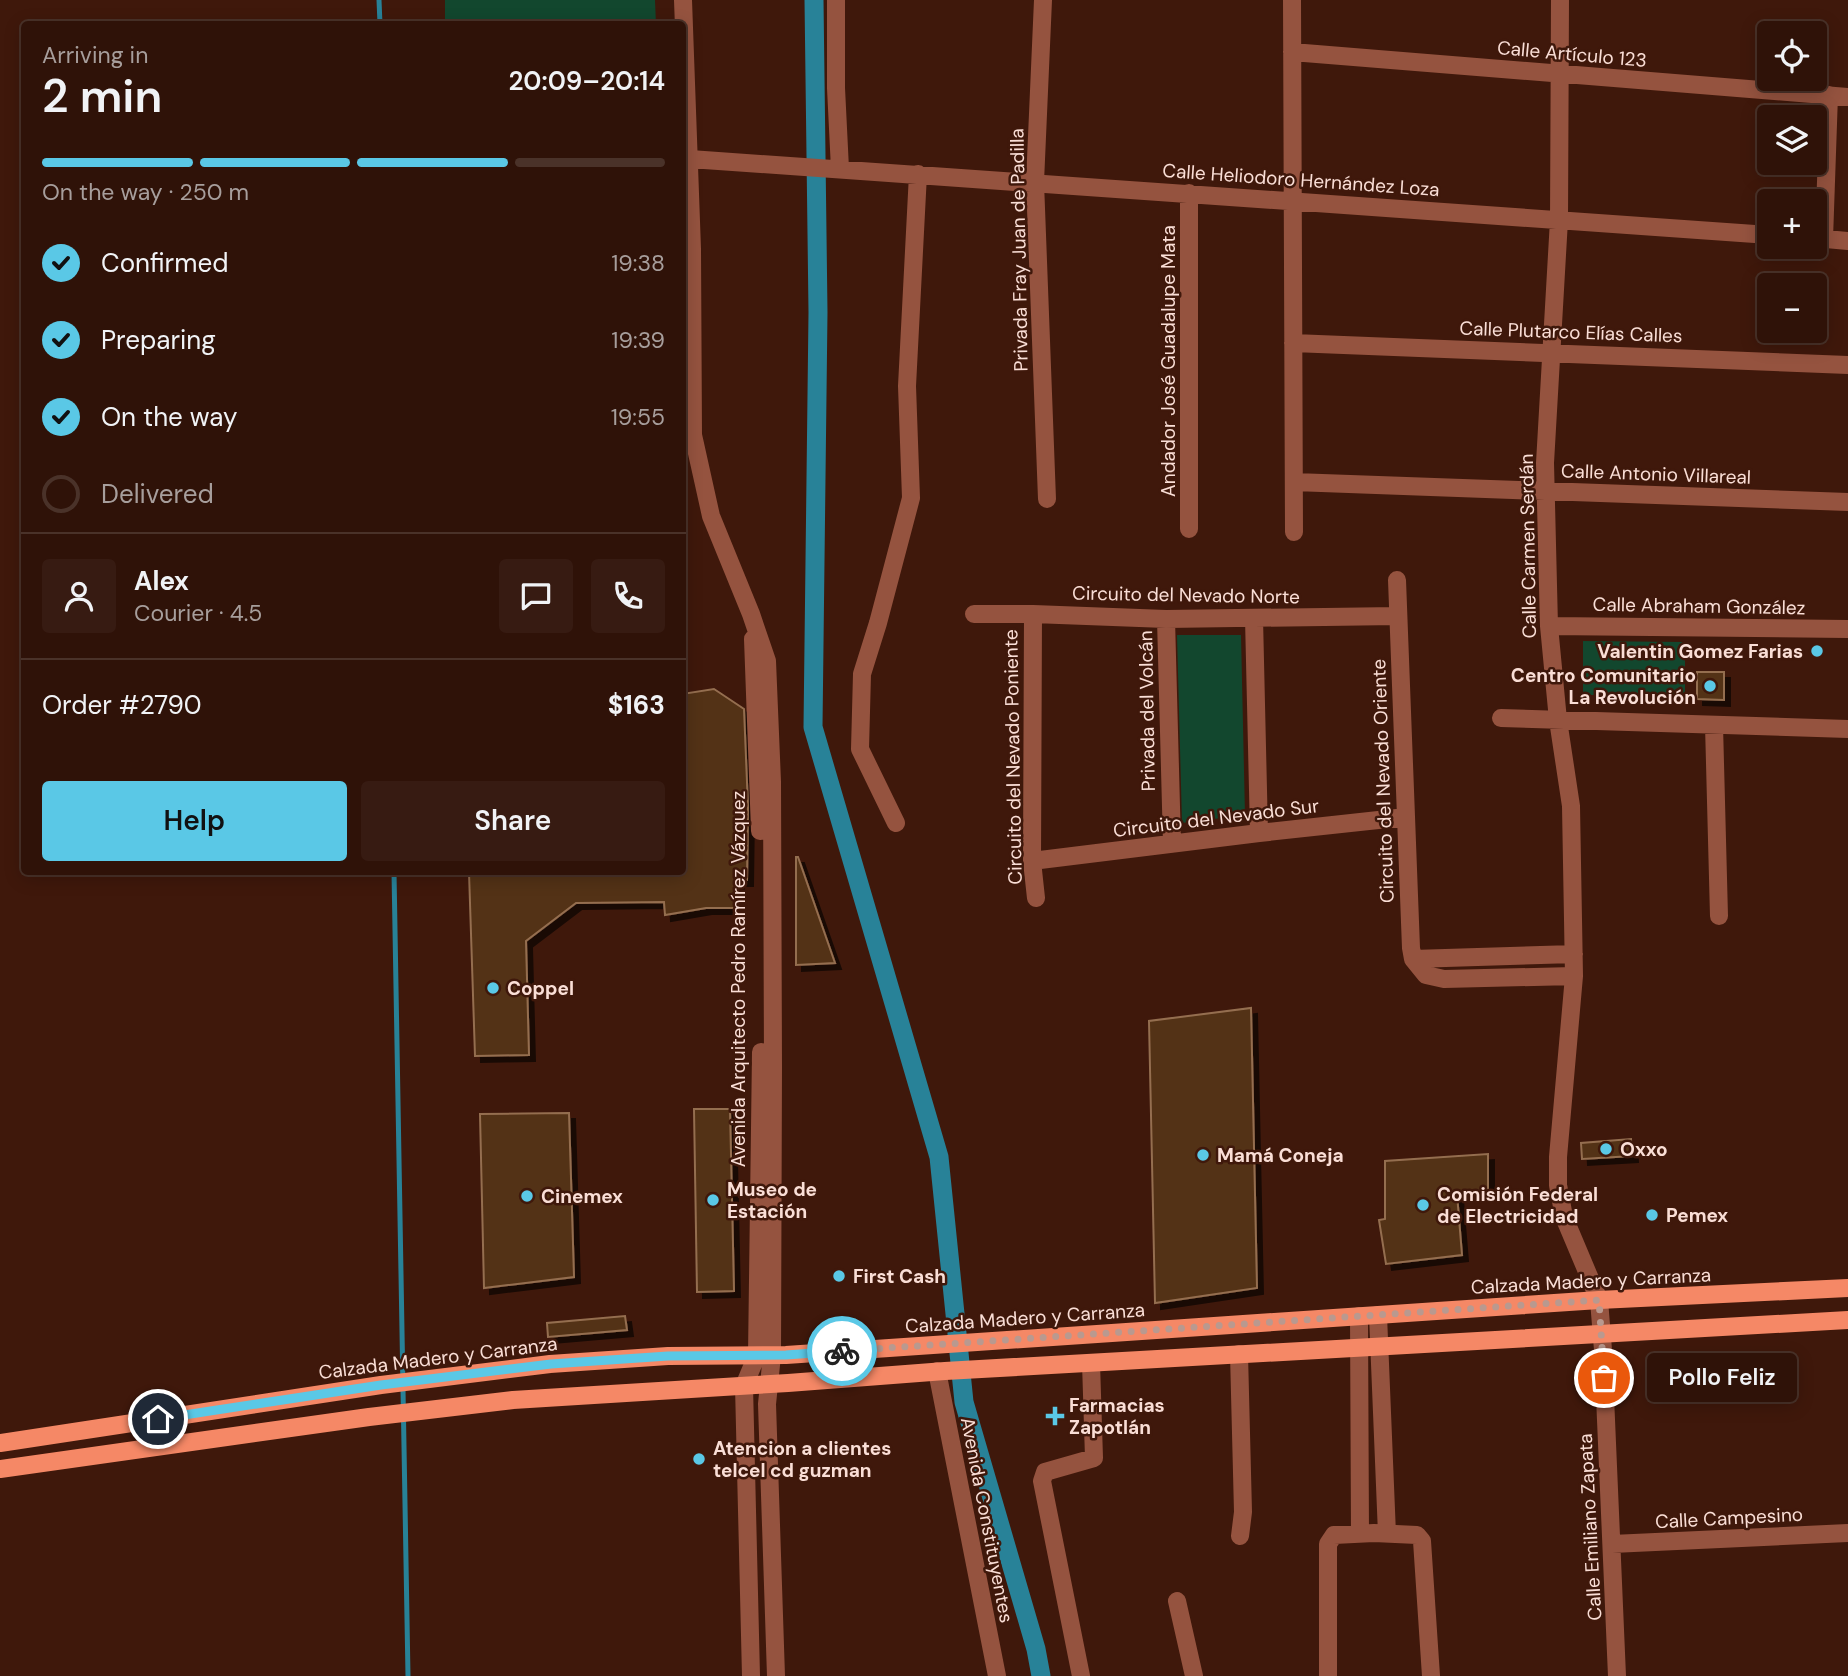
<!DOCTYPE html>
<meta charset="utf-8">
<style>
:root{--surface:#2f1208;--page:#371b12;--text:#f1f3f6;--muted:#a79e9c;--line:#4a3229;--accent:#5ac8e6}
body{margin:0;font-family:"DM Sans",sans-serif;background:var(--page);color:var(--text);height:100vh;display:flex;flex-direction:column;font-size:26px;white-space:nowrap}
*{box-sizing:border-box;margin:0}
p{font-size:23px;color:var(--muted)}
.icon{flex:none;width:38px;height:38px;fill:none;stroke:currentColor;stroke-width:2;stroke-linecap:round;stroke-linejoin:round}
.map{position:relative;flex:1;overflow:hidden}
.details{position:absolute;left:21px;top:21px;width:665px;height:854px;display:flex;flex-direction:column;background:var(--surface);border-radius:7px;box-shadow:0 4px 18px #0003,0 0 0 2px var(--line)}
.details>*{flex:none}
.buttons{position:absolute;left:1757px;top:21px;display:grid;gap:14px}
.buttons a{display:grid;place-items:center;width:70px;height:70px;border-radius:7px;background:var(--surface);box-shadow:0 4px 18px #0003,0 0 0 2px var(--line);font-size:35px}
.pin{position:absolute;display:grid;place-items:center;width:60px;height:60px;color:#fff;margin:-30px;border:4px solid #fff;border-radius:50%;box-shadow:0 2px 7px #0007}
.courier{position:absolute;display:grid;place-items:center;width:70px;height:70px;margin:-35px;border:5px solid #5ac8e6;border-radius:50%;background:#fff;color:#222;box-shadow:0 2px 9px #0007}
.bubble{position:absolute;height:49px;border-radius:7px;background:var(--surface);box-shadow:0 4px 18px #0003,0 0 0 2px var(--line);font-size:23px;font-weight:600;line-height:49px;text-align:center}
.headline em{font-style:normal;font-weight:600}
.headline div{display:flex;flex-direction:column-reverse}
.headline{display:flex;align-items:center;justify-content:space-between;height:119px;padding:0 21px}
h1{font-size:46px;font-weight:600;line-height:52px}
.bar{display:grid;grid-template-columns:repeat(4,1fr);gap:10px 7px;align-content:center;height:84px;padding:0 21px}
.bar i{height:9px;border-radius:5px;background:var(--line)}
.bar .active{background:var(--accent)}
.bar p{grid-column:span 4}
.line{display:flex;align-items:center;gap:18px;padding:0 21px;border-top:2px solid var(--line)}
.line div{flex:1}
.round{display:grid;place-items:center;flex:none;width:74px;height:74px;border-radius:7px;background:var(--page)}
ol{padding:0 21px;list-style:none}
li{display:flex;align-items:center;gap:21px;height:77px}
li p{margin-inline-start:auto}
li .icon{padding:7px;border-radius:50%;background:var(--accent);color:#111;stroke-width:4}
li:last-child{color:var(--muted)}
li i{width:38px;height:38px;border:4px solid var(--line);border-radius:50%}
.button{display:flex;gap:14px;margin-top:auto;padding:14px 21px}
.button a{flex:1;height:80px;border-radius:7px;background:var(--accent);color:#111;font-size:28px;font-weight:600;line-height:80px;text-align:center}
.button a+a{background:var(--page);color:var(--text)}
.map>svg:first-child{display:block}
.green{fill:#12472e}
.lines{fill:none;stroke-linecap:round;stroke-linejoin:round}
.stream{stroke:#288298;stroke-width:5}
.canal{stroke:#288298;stroke-width:19}
.building{fill:#533114;stroke:#946e50;stroke-width:2;filter:url(#shadow)}
.minor{stroke:#95533f;stroke-width:18}
.major{stroke:#f58866;stroke-width:18}
.done{stroke:#b9998f;stroke-width:7;stroke-dasharray:0 12.6}
.route{stroke:#5ac8e6;stroke-width:9}
.poi-dot{fill:#5ac8e6;stroke:#3f180b;stroke-width:2.5}
.labels{text-anchor:middle;dominant-baseline:central;stroke-width:5;stroke-linejoin:round;paint-order:stroke}
.street-label{font-size:19px;fill:#faded6;stroke:#3f180b}
.poi-label{font-size:19px;font-weight:bold;fill:#faded6;stroke:#3f180b;text-anchor:start}
</style>
<div class="map">
<svg width="1848" height="1676" viewBox="0 0 1848 1676">
<defs>
<filter id="shadow"><feDropShadow dx="6" dy="6" stdDeviation="0" flood-color="#0009"/></filter>
</defs>
<rect width="100%" height="100%" fill="#3f180b"/>
<path class="green" d="M445,0H655L656,24H445Z
M1177,635H1241L1245,815L1182,823Z
M1583,641L1685,642V695H1583Z"/>
<g class="lines">
<path class="stream" d="M379,0L380,24
M394,872L408,1676"/>
<path class="canal" d="M814,0L818,312L813,727L939,1157L964,1402L1036,1649L1041,1676"/>
</g>
<path class="building" d="M1697,672H1724V700L1697,699Z
M714,689L744,709L748,807L747,880H738V908H706L665,915L664,902L576,903L526,941L529,1055L475,1056L469,872H682V694Z
M796,857H798L835,963L796,965Z
M1251,1008L1257,1288L1155,1303L1149,1021Z
M694,1109H730L734,1291L697,1292Z
M569,1113L574,1277L484,1288L480,1114Z
M1631,1139L1632,1156L1582,1159L1581,1143Z
M1488,1154V1190L1457,1194L1462,1255L1386,1264L1379,1220L1385,1219V1161Z
M625,1316L627,1330L548,1337L547,1323Z"/>
<g class="lines">
<path class="minor" d="M683,0L692,249L693,435L711,516L751,614L767,661L772,782L773,1067L772,1355L767,1404L776,1676
M836,0V88L840,169
M1043,0L1035,182L1047,499
M1292,0L1294,532
M1560,0L1559,220L1545,463L1549,626L1558,720L1571,806L1574,976L1558,1157V1185L1564,1217L1599,1300L1603,1350L1617,1676
M1292,52L1848,97
M690,159L1769,235
M1815,238L1848,241
M1824,239L1829,95
M1293,343L1848,365
M1294,482L1848,502
M1189,529V193
M1397,580L1411,948L1413,959L1426,975L1444,979L1574,976
M974,614H1033L1166,619L1397,616
M1033,614L1032,861L1036,898
M1254,618L1259,833
M1166,619L1172,844
M1549,626L1848,629
M753,639L760,831
M1501,718L1848,729
M1714,725L1719,916
M896,823L860,749L862,674L878,623L911,498L907,386L918,174
M1032,861L1259,833L1406,817
M1413,959L1574,954
M1378,1315L1387,1534
M1359,1316L1360,1534
M1239,1354L1243,1512L1240,1536
M937,1371L997,1676
M1612,1544L1848,1533
M1177,1601L1194,1676
M751,1676L744,1386L757,1355L761,1052
M1081,1676L1042,1481L1045,1472L1094,1458L1091,1363
M1328,1676V1544L1334,1535L1374,1533L1417,1535L1422,1541L1431,1676"/>
<path class="major" d="M0,1443L381,1385L550,1364L668,1356L786,1355L1599,1300L1848,1288
M0,1469L369,1417L513,1400L788,1383L945,1371L1848,1320"/>
</g>
<g class="lines">
<path class="done" d="M842,1351L1599,1300L1604,1378"/>
<path class="route" d="M158,1419L381,1385L551,1364L668,1356L786,1355L842,1351"/>
</g>
<g class="poi-dot">
<circle cx="1817" cy="651" r="7"/>
<circle cx="1710" cy="686" r="7"/>
<circle cx="493" cy="988" r="7"/>
<circle cx="1606" cy="1149" r="7"/>
<circle cx="1203" cy="1155" r="7"/>
<circle cx="527" cy="1196" r="7"/>
<circle cx="713" cy="1200" r="7"/>
<circle cx="1423" cy="1205" r="7"/>
<circle cx="1652" cy="1215" r="7"/>
<circle cx="839" cy="1276" r="7"/>
<path d="M1051.5 1405.5h7v7h7v7h-7v7h-7v-7h-7v-7h7z"/>
<circle cx="699" cy="1459" r="7"/>
</g>
<g class="labels">
<g class="street-label">
<text transform="translate(1572 54) rotate(5)">Calle Artículo 123</text>
<text transform="translate(1301 180) rotate(4)">Calle Heliodoro Hernández Loza</text>
<text transform="translate(1019 250) rotate(-91)">Privada Fray Juan de Padilla</text>
<text transform="translate(1571 332) rotate(2)">Calle Plutarco Elías Calles</text>
<text transform="translate(1168 361) rotate(-90)">Andador José Guadalupe Mata</text>
<text transform="translate(1656 474) rotate(2)">Calle Antonio Villareal</text>
<text transform="translate(1528 546) rotate(-91)">Calle Carmen Serdán</text>
<text transform="translate(1186 595) rotate(1)">Circuito del Nevado Norte</text>
<text transform="translate(1699 606) rotate(1)">Calle Abraham González</text>
<text transform="translate(1147 711) rotate(-91)">Privada del Volcán</text>
<text transform="translate(1013 757) rotate(-91)">Circuito del Nevado Poniente</text>
<text transform="translate(1383 781) rotate(-92)">Circuito del Nevado Oriente</text>
<text transform="translate(1216 818) rotate(-7)">Circuito del Nevado Sur</text>
<text transform="translate(738 979) rotate(-90)">Avenida Arquitecto Pedro Ramírez Vázquez</text>
<text transform="translate(1591 1281) rotate(-3)">Calzada Madero y Carranza</text>
<text transform="translate(1025 1318) rotate(-4)">Calzada Madero y Carranza</text>
<text transform="translate(438 1358) rotate(-7)">Calzada Madero y Carranza</text>
<text transform="translate(1729 1518) rotate(-3)">Calle Campesino</text>
<text transform="translate(987 1520) rotate(79)">Avenida Constituyentes</text>
<text transform="translate(1590 1527) rotate(-93)">Calle Emiliano Zapata</text>
</g>
<g class="poi-label">
<text x="1803" y="651" text-anchor="end">Valentin Gomez Farias</text>
<text x="1696" y="675" text-anchor="end">Centro Comunitario<tspan x="1696" dy="22">La Revolución</tspan></text>
<text x="507" y="988">Coppel</text>
<text x="1620" y="1149">Oxxo</text>
<text x="1217" y="1155">Mamá Coneja</text>
<text x="727" y="1189">Museo de<tspan x="727" dy="22">Estación</tspan></text>
<text x="1437" y="1194">Comisión Federal<tspan x="1437" dy="22">de Electricidad</tspan></text>
<text x="541" y="1196">Cinemex</text>
<text x="1666" y="1215">Pemex</text>
<text x="853" y="1276">First Cash</text>
<text x="1069" y="1405">Farmacias<tspan x="1069" dy="22">Zapotlán</tspan></text>
<text x="713" y="1448">Atencion a clientes<tspan x="713" dy="22">telcel cd guzman</tspan></text>
</g>
</g>
</svg>
<div class="buttons">
<a><svg class="icon" aria-label="locate" viewBox="0 0 24 24"><circle cx="12" cy="12" r="6"/><path d="M12 2v4M12 18v4M2 12h4M18 12h4"/></svg></a>
<a><svg class="icon" aria-label="layers" viewBox="0 0 24 24"><path d="M12 4l9 5-9 5-9-5zM3 14l9 5 9-5"/></svg></a>
<a>+</a>
<a>−</a>
</div>
<div class="pin" style="left:1604px;top:1378px;background:#ea580c"><svg class="icon" aria-label="bag" viewBox="0 0 24 24"><path d="M5 8h14l-1 12H6zM9 8a3 3 0 0 1 6 0"/></svg></div>
<div class="pin" style="left:158px;top:1419px;background:#1f2937"><svg class="icon" aria-label="home" viewBox="0 0 24 24"><path d="M3 11l9-7 9 7M6 9v11h12V9"/></svg></div>
<div class="courier" style="left:842px;top:1351px"><svg class="icon" aria-label="bike" viewBox="0 0 24 24"><circle cx="6" cy="16" r="4"/><circle cx="18" cy="16" r="4"/><path d="M6 16l4-8h5l3 8M10 8l3 8H6M13 5h3"/></svg></div>
<div class="bubble" style="left:1647px;top:1353px;width:150px">Pollo Feliz</div>
<section class="details">
<div class="headline"><div><h1>2 min</h1><p>Arriving in</p></div><em>20:09–20:14</em></div>
<div class="bar"><i class="active"></i><i class="active"></i><i class="active"></i><i></i><p>On the way · 250 m</p></div>
<ol>
<li><svg class="icon" aria-label="check" viewBox="0 0 24 24"><path d="M5 12l5 5 9-10"/></svg>Confirmed<p>19:38</p></li>
<li><svg class="icon" aria-label="check" viewBox="0 0 24 24"><path d="M5 12l5 5 9-10"/></svg>Preparing<p>19:39</p></li>
<li><svg class="icon" aria-label="check" viewBox="0 0 24 24"><path d="M5 12l5 5 9-10"/></svg>On the way<p>19:55</p></li>
<li><i></i>Delivered</li>
</ol>
<div class="line" style="height:126px"><a class="round"><svg class="icon" aria-label="person" viewBox="0 0 24 24"><circle cx="12" cy="8" r="4"/><path d="M4 21q1-7 8-7t8 7"/></svg></a><div><b>Alex</b><p>Courier · 4.5</p></div><a class="round"><svg class="icon" aria-label="chat" viewBox="0 0 24 24"><path d="M4 5h16v11H9l-5 4z"/></svg></a><a class="round"><svg class="icon" aria-label="phone" viewBox="0 0 24 24"><path d="M5 4h4l2 5-3 2q2 4 5 5l2-3 5 2v4C11 20 4 13 5 4z"/></svg></a></div>
<div class="line" style="height:91px"><div>Order #2790</div><b>$163</b></div>
<div class="button"><a>Help</a><a>Share</a></div>
</section>
</div>
